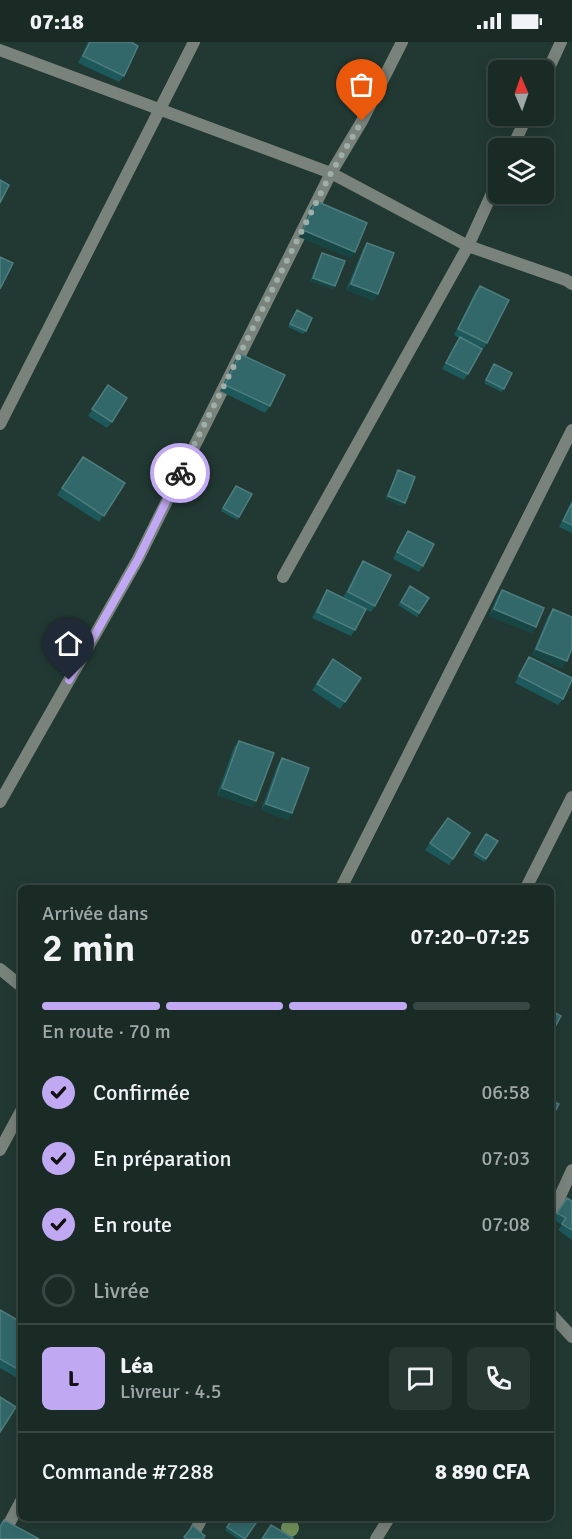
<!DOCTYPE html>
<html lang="fr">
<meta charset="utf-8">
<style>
:root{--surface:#1a2b26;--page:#273732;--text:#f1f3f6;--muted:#9fa7a7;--line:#384743;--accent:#c1a8f3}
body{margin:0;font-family:Signika,sans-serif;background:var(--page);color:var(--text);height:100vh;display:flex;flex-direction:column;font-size:22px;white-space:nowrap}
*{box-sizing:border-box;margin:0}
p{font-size:20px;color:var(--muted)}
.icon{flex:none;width:33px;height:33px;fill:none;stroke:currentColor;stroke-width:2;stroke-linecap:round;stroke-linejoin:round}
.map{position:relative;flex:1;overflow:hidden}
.details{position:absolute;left:18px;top:843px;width:536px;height:636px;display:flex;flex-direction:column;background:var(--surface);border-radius:9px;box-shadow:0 3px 15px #0003,0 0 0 2px var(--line)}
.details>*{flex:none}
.needle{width:39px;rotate:358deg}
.tools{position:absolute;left:488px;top:18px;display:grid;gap:12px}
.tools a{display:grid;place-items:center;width:66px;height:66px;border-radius:9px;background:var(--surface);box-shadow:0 3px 15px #0003,0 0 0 2px var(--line);font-size:30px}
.pin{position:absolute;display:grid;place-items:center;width:51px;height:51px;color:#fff;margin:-62px -26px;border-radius:50% 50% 50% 0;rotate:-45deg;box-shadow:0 0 6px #0007}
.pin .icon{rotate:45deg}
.courier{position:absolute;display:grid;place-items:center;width:60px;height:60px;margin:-30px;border:4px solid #c1a8f3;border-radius:50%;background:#fff;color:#222;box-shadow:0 2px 8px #0007}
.summary em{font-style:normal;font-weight:600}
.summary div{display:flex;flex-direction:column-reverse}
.summary{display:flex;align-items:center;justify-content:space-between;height:102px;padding:0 24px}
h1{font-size:39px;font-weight:600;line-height:45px}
.bar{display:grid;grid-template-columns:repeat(4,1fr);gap:9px 6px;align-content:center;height:72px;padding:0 24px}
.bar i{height:8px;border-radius:4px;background:var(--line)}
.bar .selected{background:var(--accent)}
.bar p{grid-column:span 4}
.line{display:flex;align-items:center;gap:15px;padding:0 24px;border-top:2px solid var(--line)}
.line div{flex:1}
.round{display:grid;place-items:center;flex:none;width:63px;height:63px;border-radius:9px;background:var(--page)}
ol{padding:0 24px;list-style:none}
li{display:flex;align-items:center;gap:18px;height:66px}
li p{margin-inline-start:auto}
li .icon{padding:6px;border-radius:50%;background:var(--accent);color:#111;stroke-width:4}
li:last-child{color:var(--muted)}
li i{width:33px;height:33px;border:3px solid var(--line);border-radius:50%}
.status{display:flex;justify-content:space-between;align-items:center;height:42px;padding:0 30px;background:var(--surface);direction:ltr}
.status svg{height:16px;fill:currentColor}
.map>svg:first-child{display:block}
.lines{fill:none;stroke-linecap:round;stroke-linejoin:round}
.minor{stroke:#79827b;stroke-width:12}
.tree{fill:#719059}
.wall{fill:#1d585b}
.shaded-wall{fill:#164544}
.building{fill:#32686a;stroke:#4d7d7e;stroke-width:1.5}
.done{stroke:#9eafaa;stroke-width:6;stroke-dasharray:0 10.8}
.route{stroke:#c1a8f3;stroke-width:8}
</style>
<div class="status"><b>07:18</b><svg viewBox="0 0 49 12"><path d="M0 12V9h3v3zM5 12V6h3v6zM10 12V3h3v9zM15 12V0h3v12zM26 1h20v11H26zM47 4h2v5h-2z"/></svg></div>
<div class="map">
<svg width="572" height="1497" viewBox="0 0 572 1497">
<rect width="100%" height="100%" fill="#223933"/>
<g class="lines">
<path class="minor" d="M0,8L331,131L468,204L566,238L572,242
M543,39L561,0
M512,106L527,74
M0,382L194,0
M283,535L468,204L498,138
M0,760L138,517L331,131L362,79L402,0
M341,846L572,388
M526,846L572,755
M0,927L21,944
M0,1108L21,1069
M550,1176L572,1128
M550,1271L572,1295
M1,1497L21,1459
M191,1497L202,1476
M376,1497L389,1476"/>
</g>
<circle class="tree" cx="290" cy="1486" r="9"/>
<path class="wall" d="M88,0H131L124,34L119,40L78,21Z
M316,159L351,216L299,195L311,165Z
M367,201L378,252L374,259L346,248L363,207Z
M322,211L333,247L310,239L320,214Z
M480,244L487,301L483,307H481L468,332L464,338L442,327L455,302L459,296L454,293L475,250Z
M297,268L306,289L303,292L288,285Z
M240,312L270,364L265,371L220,349L235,318Z
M494,322L504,347L501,350L484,341Z
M108,343L112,380L107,386L88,374Z
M83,415L125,441L99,480L57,453Z
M398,428L405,461L402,464L385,457Z
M234,447L239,475L237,478L221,469Z
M572,458V491L559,485Z
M408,489L423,524L419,530L393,517L403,496Z
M363,519L375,564L371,570L365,567L355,588L351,594L312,576L323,554L327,548L343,556L358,526Z
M410,544L429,556L417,575L398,563Z
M502,548L536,585L532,591L489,574L497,555Z
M553,567L562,626L532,613L548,574Z
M529,615L563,657L558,663L515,641L525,621Z
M333,617L361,636L340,667L312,648Z
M239,699L256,759L252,765L217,753L234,705Z
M282,716L292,771L288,778L261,768L278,722Z
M448,776L470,791L449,823L425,808Z
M486,792L498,799L484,820L473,813Z
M567,1156L572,1159V1198L558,1188L562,1183L553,1177Z
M0,1268L21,1280V1338L0,1326Z
M233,1476L245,1497H238L225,1488Z"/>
<path class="shaded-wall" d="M303,188L355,210L351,216L299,195Z
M313,236L335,244L333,247L310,239Z
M351,242L378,252L374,259L346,248Z
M388,454L405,461L402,464L385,457Z
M494,567L536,585L532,591L489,574Z
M536,607L567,619L562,626L532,613Z
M222,746L256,759L252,765L217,753Z
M266,762L292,771L288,778L261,768Z"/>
<path class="building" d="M90,0H131L138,4L124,34L83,14Z
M0,138L9,143L0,161Z
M316,159L367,181L355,210L303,188Z
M367,201L394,211L378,252L351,242Z
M322,211L345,219L335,244L313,236Z
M0,215L13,221L0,247Z
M480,244L509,258L487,301L458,287Z
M297,268L312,276L306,289L290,282Z
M460,295L482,307L468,332L446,321Z
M240,312L285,333L270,364L225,343Z
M494,322L512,331L504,347L486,338Z
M108,343L127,356L112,380L92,367Z
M83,415L125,441L104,474L62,446Z
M398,428L415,435L405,461L388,454Z
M236,444L252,452L239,475L223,466Z
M572,461V483L563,479Z
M408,489L434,502L423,524L397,510Z
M363,519L391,533L375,564L348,550Z
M410,544L429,556L419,571L401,560Z
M327,548L366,567L355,588L317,570Z
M502,548L544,566L536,585L494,567Z
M553,567L572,575V606L567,619L536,607Z
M529,615L572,636V638L563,657L519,634Z
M333,617L361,636L345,660L317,642Z
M239,699L274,711L256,759L222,746Z
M282,716L309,726L292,771L266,762Z
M448,776L470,791L453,817L430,801Z
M486,792L498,799L486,817L475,810Z
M550,968L561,974L550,994Z
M550,1058L559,1062L551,1077L550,1076Z
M567,1156L572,1159V1188L562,1182L566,1176L557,1171Z
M0,1268L21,1280V1329L0,1317Z
M0,1355L16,1365L0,1390Z
M233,1476H249L256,1481L245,1497L227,1485Z
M4,1478L39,1497H0V1485Z
M271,1483L293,1496L292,1497H262Z
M193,1484L205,1494L203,1497H187L184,1495Z"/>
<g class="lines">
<path class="done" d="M180,431L331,131L362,79"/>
<path class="route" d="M69,638L138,517L180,431"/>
</g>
</svg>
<div class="tools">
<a><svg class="needle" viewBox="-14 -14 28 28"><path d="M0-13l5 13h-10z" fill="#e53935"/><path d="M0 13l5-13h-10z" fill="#9fa7a7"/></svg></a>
<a><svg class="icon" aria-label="layers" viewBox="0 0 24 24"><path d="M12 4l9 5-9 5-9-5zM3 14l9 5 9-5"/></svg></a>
</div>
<div class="pin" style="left:362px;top:79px;background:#ea580c"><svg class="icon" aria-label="bag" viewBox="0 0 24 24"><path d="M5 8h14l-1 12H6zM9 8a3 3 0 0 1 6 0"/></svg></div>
<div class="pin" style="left:69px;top:638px;background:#1f2937"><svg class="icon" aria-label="home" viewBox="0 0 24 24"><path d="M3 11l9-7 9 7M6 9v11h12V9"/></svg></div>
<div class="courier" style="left:180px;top:431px"><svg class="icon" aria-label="bike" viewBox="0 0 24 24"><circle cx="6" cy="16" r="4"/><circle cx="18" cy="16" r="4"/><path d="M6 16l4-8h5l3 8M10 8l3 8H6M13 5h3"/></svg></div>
<section class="details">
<div class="summary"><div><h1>2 min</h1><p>Arrivée dans</p></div><em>07:20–07:25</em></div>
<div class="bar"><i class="selected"></i><i class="selected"></i><i class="selected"></i><i></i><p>En route · 70 m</p></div>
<ol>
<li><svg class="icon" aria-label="check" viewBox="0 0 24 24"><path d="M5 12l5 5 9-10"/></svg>Confirmée<p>06:58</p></li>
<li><svg class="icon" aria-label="check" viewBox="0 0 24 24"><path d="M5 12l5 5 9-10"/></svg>En préparation<p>07:03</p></li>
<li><svg class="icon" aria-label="check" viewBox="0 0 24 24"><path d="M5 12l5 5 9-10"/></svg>En route<p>07:08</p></li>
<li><i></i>Livrée</li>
</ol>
<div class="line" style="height:108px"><b class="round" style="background:var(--accent);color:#111">L</b><div><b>Léa</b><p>Livreur · 4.5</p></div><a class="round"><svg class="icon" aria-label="chat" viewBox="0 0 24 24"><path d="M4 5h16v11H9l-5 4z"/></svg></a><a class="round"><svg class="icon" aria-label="phone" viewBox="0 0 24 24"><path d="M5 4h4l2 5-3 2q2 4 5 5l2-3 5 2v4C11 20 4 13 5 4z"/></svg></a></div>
<div class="line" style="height:78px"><div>Commande #7288</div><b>8 890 CFA</b></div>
</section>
</div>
